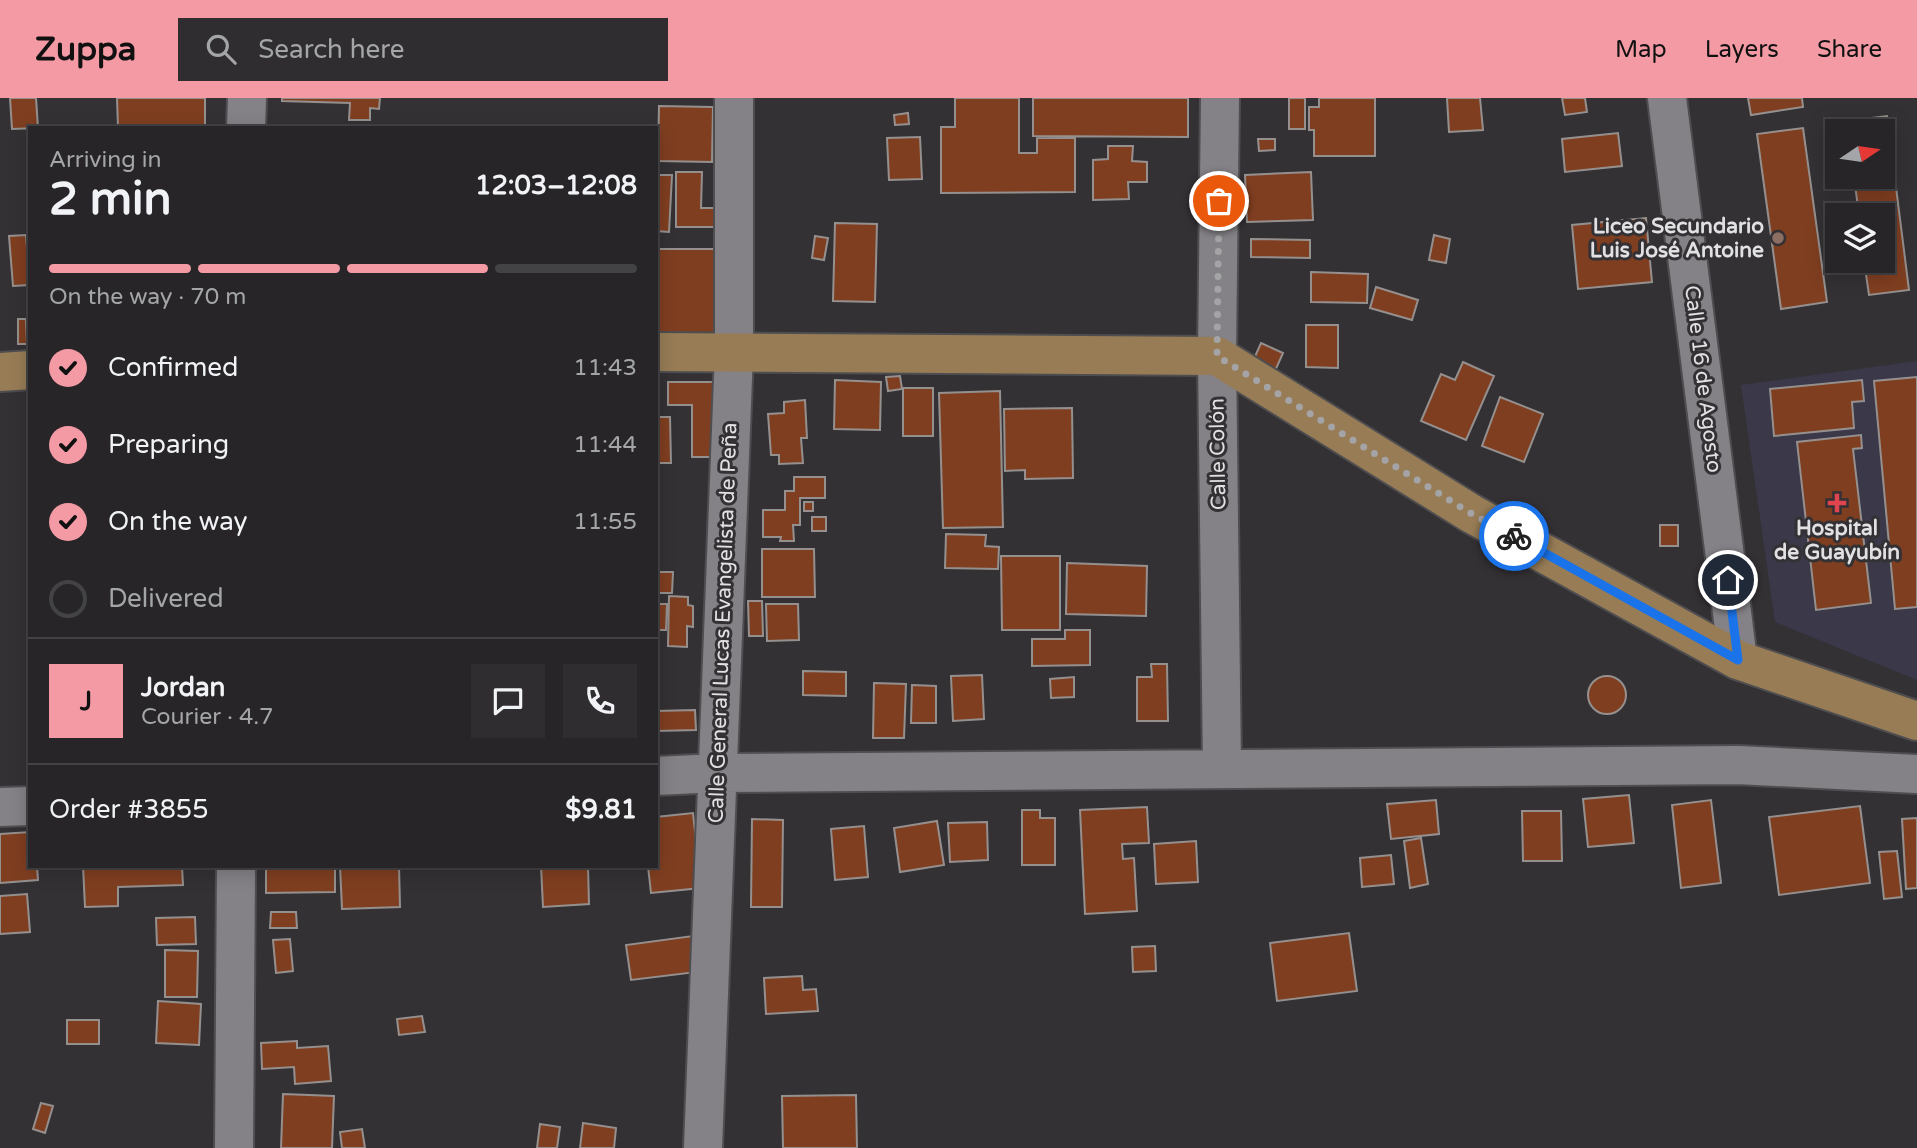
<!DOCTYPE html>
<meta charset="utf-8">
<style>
:root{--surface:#272528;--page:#2f2d30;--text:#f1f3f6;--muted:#a4a5a8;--line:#434245;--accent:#f49aa4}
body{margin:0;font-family:"Varela Round",sans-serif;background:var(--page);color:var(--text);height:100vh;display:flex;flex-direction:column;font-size:26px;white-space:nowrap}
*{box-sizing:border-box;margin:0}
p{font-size:23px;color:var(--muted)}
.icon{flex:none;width:38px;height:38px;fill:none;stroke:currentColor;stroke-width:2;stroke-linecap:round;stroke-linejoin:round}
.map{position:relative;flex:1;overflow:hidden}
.details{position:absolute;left:28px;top:28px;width:630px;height:742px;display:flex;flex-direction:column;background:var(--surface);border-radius:0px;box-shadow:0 4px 18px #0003,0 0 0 2px var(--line)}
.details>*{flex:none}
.needle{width:46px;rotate:77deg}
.buttons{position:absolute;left:1825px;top:21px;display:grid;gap:14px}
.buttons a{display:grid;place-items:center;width:70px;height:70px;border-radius:0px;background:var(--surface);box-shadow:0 4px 18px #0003,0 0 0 2px var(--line);font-size:35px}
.pin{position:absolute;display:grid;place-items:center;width:60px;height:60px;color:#fff;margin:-30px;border:4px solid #fff;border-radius:50%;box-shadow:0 2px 7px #0007}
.courier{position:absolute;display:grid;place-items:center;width:70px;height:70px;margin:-35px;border:5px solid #1a73e8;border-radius:50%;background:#fff;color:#222;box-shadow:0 2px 9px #0007}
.head em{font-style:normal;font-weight:800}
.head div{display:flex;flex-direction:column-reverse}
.head{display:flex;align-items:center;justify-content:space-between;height:119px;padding:0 21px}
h1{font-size:46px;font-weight:800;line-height:52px}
.bar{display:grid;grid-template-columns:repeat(4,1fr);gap:10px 7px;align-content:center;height:84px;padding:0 21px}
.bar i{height:9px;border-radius:5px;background:var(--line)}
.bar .active{background:var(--accent)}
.bar p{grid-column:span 4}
.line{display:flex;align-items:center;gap:18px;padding:0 21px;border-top:2px solid var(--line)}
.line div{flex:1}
.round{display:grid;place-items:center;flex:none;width:74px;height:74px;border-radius:0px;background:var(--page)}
ol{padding:0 21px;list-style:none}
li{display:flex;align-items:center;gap:21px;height:77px}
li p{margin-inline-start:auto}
li .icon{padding:7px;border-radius:50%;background:var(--accent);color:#111;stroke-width:4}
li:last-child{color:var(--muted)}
li i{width:38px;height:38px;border:4px solid var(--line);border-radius:50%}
header{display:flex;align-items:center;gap:42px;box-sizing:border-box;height:98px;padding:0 35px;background:var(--accent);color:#111}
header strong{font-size:33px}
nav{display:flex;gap:38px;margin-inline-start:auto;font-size:24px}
.search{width:490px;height:63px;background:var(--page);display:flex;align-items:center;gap:18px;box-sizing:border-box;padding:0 24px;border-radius:0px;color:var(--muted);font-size:26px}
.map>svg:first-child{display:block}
.medical{fill:#3a3849}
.building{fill:#7f3e20;stroke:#95908e;stroke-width:2}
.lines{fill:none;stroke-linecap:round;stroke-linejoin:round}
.minor-casing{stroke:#4e4d4f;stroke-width:42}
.major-casing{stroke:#4e4d4f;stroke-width:42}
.minor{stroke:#848286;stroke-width:38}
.major{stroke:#977c56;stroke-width:38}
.done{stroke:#a4a3a5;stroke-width:7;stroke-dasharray:0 12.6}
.route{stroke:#1a73e8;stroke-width:9}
.education-dot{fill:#8d6e63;stroke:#343135;stroke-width:2.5}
.health-dot{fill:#e0444e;stroke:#343135;stroke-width:2.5}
.labels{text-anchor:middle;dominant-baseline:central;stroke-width:6;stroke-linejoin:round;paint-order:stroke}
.poi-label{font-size:21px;font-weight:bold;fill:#e1e0e2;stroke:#343135;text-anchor:end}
.street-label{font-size:21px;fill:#e1e0e2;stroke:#343135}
</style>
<header>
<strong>Zuppa</strong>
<div class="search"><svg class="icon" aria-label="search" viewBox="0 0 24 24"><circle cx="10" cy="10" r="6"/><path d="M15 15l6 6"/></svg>Search here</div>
<nav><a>Map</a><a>Layers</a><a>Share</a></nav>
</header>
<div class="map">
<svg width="1917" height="1050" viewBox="0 0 1917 1050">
<rect width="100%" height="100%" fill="#343135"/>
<path class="medical" d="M1917,263V582L1775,524L1741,287Z"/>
<path class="building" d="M10,0H36L38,30L12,31Z
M117,0H205V30H118Z
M282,0H380L379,11L370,10V22H349L350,5L282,3Z
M955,0H1019V55H1037V40H1075V94L941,95V29H955Z
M1033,0H1188V39L1033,38Z
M1289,0H1305V31H1289Z
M1319,0H1375V58H1314V32H1309V9H1319Z
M1447,0H1480L1483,32L1449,34Z
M1562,0H1585L1587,14L1565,17Z
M1748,0H1802L1803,9L1751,17Z
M659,8L713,9L712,64L658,63Z
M908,15L909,26L895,27L894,17Z
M1887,18L1909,192L1869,197L1864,163H1883V117H1859L1854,79H1883V33H1848L1846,23Z
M274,27H350V30H274Z
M1803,30L1827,204L1781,211L1757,36Z
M1618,35L1622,68L1565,74L1562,41Z
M920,39L922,81L889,82L887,40Z
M1258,41H1275V52L1259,53Z
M1108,48H1133L1132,63L1147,64V84H1128L1129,101L1093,102V62L1108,61Z
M676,74H702L701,110H715V129H676Z
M1311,74L1313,122L1247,124L1245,77Z
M656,77H672L669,134L656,133Z
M1646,120L1652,184L1578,191L1572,127Z
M835,125L877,126L875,204L833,203Z
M26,137L30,187L13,188L9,138Z
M1434,137L1450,141L1446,165L1429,162Z
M815,138L828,140L824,162L812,160Z
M1251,141L1310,142V160L1251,159Z
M656,151H715V242H656Z
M1311,174L1368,176L1367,205L1311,204Z
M1376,189L1418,202L1412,222L1370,210Z
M18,221H26L27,246H18Z
M1306,227H1338V270L1306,269Z
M1261,245L1283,255L1275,273L1253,263Z
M1463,264L1494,278L1466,342L1421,323L1441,276L1455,282Z
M900,278L902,291L888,293L886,279Z
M1917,279V509L1895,511L1874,283Z
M835,282L881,284L880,332L834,331Z
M1862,282L1864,303L1852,304L1854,330L1774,338L1770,291Z
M668,284H714V359H692V307H668Z
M903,290H933V338H903Z
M1000,293L1003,429L943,430L939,295Z
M1500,299L1543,316L1524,364L1482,348Z
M805,302L807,340H801L803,365L779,366V357H771L768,316L784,315V304Z
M1072,310L1073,380L1025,381V372L1005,373L1004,311Z
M656,319H670L671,365H656V386Z
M1861,337L1862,350L1853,351L1871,505L1816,512L1797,344Z
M794,379H825V400H800V427H793L794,443H780L781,439H763V412H785V393H794Z
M804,404H813V413H804Z
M812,419H826V433H812Z
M1660,427H1678V448H1660Z
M946,436L986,437L985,448L999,449L998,471L945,470Z
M762,451H814L815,499H762Z
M1001,458H1060V532H1002Z
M1067,465L1147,468L1146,518L1066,516Z
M659,474H673L672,495H659Z
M669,498L688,499V507L693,508V529L687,528V549L668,548Z
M748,503H762L763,538H749Z
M656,506H667L666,532H656Z
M766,506H798L799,542L767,543Z
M1065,532H1090V567L1032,568V541H1065Z
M1151,566H1167L1168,623H1137V579H1152Z
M803,573L846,574V598L803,597Z
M982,577L984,621L953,623L951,578Z
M1588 597a19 19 0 1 1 38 0a19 19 0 1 1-38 0Z
M1074,579V599L1051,600L1050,581Z
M874,585L906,586L904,640H873Z
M912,587L936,588V625H911Z
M695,612L696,632L656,633V613Z
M1629,697L1634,745L1588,749L1583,701Z
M1436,702L1439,736L1391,741L1387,706Z
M1711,702L1721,785L1681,790L1672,707Z
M1860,708L1870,785L1779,797L1769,719Z
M1147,709L1149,745L1122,746L1123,761L1134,760L1137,813L1085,816L1080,712Z
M1022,712H1040V720H1055V767H1022Z
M1522,713H1561L1562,763H1523Z
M693,715L701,790L651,795L648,768H656V719Z
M1917,720V790L1906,791L1902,721Z
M752,721L783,722L782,809H751Z
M937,723L944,767L900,774L894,730Z
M987,724L988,762L950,764L948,725Z
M864,728L868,779L835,782L831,731Z
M30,734V768H37L38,782L0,785V736Z
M1421,740L1428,786L1410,790L1404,743Z
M1196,743L1198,784L1156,786L1154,746Z
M1897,753L1902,799L1884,801L1879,754Z
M1391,757L1394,786L1362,789L1360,760Z
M83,768H182L183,787L118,789V808L85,809Z
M266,768H335V794L266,795Z
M340,768H399L400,809L342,811Z
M541,768H588L589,806L543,809Z
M27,796L30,834L0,836V798Z
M271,814H296L297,830H270Z
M195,819L196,846L157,847L156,820Z
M1349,835L1357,893L1277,903L1270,845Z
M700,837L705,873L631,882L626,847Z
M290,841L293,873L276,875L273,842Z
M1155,848L1156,873L1133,874L1132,849Z
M165,852L198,853L197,899H165Z
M802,878L803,892L816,891L818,913L766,916L764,880Z
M158,903L201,906L199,947L156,945Z
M422,918L425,934L399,937L397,921Z
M67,922H99V946H67Z
M297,943V950L328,948L331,983L295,986L294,969L262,971L261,945Z
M283,996L334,998L332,1050H281Z
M856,997L857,1050H783L782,998Z
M41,1005L53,1008L45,1035L33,1031Z
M583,1025L616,1030L614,1050H580Z
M540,1026L560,1029L557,1050H537Z
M362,1031L365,1050H342L340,1034Z"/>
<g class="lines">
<g class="minor-casing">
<path id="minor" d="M1220,0L1217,258L1222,670
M1667,0L1738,562
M246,30L247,0
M656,678L717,675L1738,667L1917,676
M0,709L30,708
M234,1050L236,768
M703,1050L734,254V0"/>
</g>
<g class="major-casing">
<path id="major" d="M656,254L1217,258L1472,416L1738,562L1917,623
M0,274L30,272"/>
</g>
<use href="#minor" class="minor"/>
<use href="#major" class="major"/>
</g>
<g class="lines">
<path class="done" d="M1219,103L1217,258L1472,416L1514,438"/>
<path class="route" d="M1514,438L1738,562L1728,482"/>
</g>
<circle class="education-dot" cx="1778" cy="140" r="7"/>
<path class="health-dot" d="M1833.5 394.5h7v7h7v7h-7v7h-7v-7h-7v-7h7z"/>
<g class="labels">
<g class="poi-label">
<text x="1764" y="128">Liceo Secundario<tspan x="1764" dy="24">Luis José Antoine</tspan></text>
<text x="1837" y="430" text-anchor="middle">Hospital<tspan x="1837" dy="24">de Guayubín</tspan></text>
</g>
<g class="street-label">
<text transform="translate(1703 281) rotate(83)">Calle 16 de Agosto</text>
<text transform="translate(1218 356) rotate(-91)">Calle Colón</text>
<text transform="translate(723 525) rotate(-88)">Calle General Lucas Evangelista de Peña</text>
</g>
</g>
</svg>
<div class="buttons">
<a><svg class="needle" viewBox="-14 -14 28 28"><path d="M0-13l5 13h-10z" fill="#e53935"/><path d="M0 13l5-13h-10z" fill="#a4a5a8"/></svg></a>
<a><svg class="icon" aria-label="layers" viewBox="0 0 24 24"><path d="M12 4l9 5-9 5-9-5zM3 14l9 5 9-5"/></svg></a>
</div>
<div class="pin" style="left:1219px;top:103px;background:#ea580c"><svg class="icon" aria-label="bag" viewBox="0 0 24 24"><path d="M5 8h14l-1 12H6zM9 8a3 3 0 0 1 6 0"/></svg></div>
<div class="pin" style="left:1728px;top:482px;background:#1f2937"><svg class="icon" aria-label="home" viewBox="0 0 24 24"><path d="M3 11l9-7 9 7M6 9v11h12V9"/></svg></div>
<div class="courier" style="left:1514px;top:438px"><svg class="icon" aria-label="bike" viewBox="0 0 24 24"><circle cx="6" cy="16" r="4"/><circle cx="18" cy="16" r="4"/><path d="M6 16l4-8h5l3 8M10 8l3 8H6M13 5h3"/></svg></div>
<section class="details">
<div class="head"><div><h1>2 min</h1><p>Arriving in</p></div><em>12:03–12:08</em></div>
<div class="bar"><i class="active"></i><i class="active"></i><i class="active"></i><i></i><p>On the way · 70 m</p></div>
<ol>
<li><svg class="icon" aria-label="check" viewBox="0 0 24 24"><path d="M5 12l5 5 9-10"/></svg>Confirmed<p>11:43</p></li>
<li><svg class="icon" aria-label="check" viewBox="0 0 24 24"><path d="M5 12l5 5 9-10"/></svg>Preparing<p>11:44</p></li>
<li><svg class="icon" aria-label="check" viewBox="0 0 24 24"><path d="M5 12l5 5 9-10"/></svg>On the way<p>11:55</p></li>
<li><i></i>Delivered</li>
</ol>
<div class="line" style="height:126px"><b class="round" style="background:var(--accent);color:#111">J</b><div><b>Jordan</b><p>Courier · 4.7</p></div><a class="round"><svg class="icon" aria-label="chat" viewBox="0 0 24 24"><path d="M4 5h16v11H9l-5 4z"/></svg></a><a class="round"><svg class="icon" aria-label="phone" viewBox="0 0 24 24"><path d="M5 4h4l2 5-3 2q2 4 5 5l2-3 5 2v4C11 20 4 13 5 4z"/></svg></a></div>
<div class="line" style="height:91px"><div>Order #3855</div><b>$9.81</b></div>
</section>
</div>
